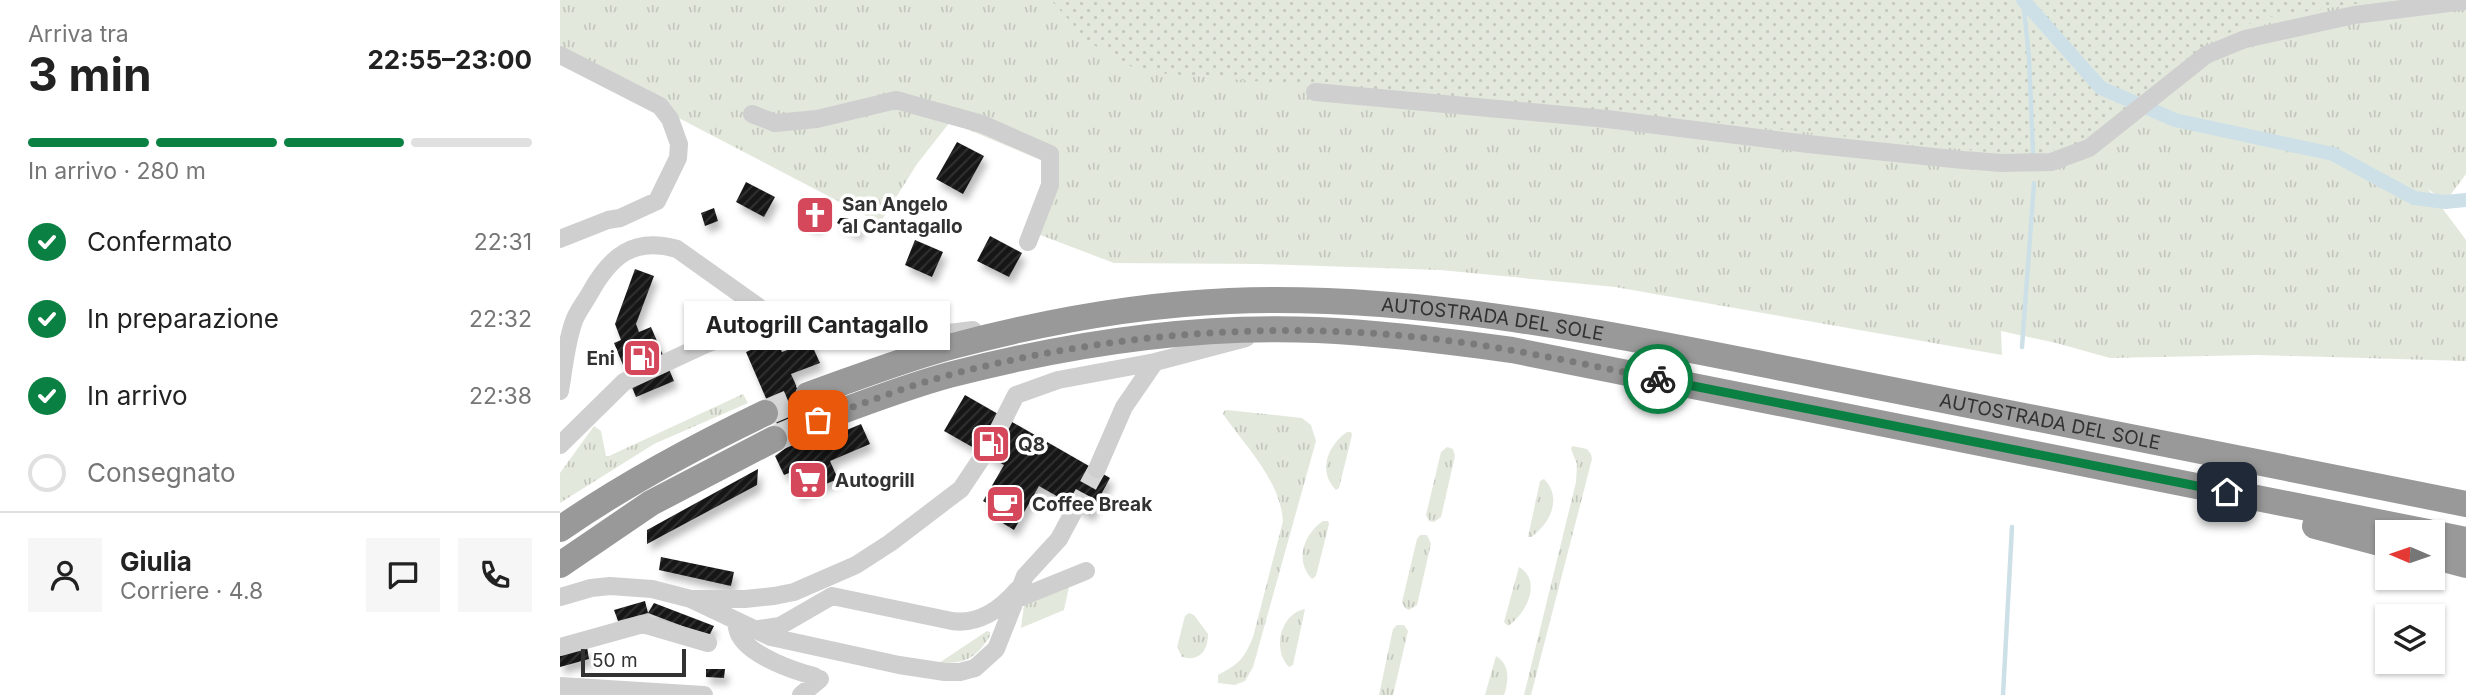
<!DOCTYPE html>
<html lang="it">
<meta charset="utf-8">
<style>
:root{--surface:#fff;--page:#f6f6f6;--text:#222;--muted:#767676;--line:#e0e0e0;--accent:#0b8043}
body{margin:0;font-family:Inter,sans-serif;background:var(--page);color:var(--text);height:100vh;display:flex;flex-direction:column;font-size:26px;white-space:nowrap}
*{box-sizing:border-box;margin:0}
p{font-size:23px;color:var(--muted)}
.icon{flex:none;width:38px;height:38px;fill:none;stroke:currentColor;stroke-width:2;stroke-linecap:round;stroke-linejoin:round}
.map{position:relative;flex:1;overflow:hidden}
.drawer{display:flex;flex-direction:column;background:var(--surface);width:560px}
.drawer>*{flex:none}
.needle{width:46px;rotate:272deg}
.fabs{position:absolute;left:1815px;top:520px;display:grid;gap:14px}
.fabs a{display:grid;place-items:center;width:70px;height:70px;border-radius:0px;background:var(--surface);box-shadow:0 2px 5px #0004;font-size:35px}
.scale{position:absolute;left:21px;bottom:18px;width:105px;box-sizing:border-box;padding-left:7px;border:4px solid #323232;border-top:0;font-size:19px;line-height:24px;white-space:nowrap;color:#323232;-webkit-text-stroke:5px #fff;paint-order:stroke}
.pin{position:absolute;display:grid;place-items:center;width:60px;height:60px;color:#fff;margin:-30px;border-radius:14px;box-shadow:0 4px 10px #0006}
.courier{position:absolute;display:grid;place-items:center;width:70px;height:70px;margin:-35px;border:5px solid #0b8043;border-radius:50%;background:#fff;color:#222;box-shadow:0 2px 9px #0007}
.bubble{position:absolute;height:49px;border-radius:0px;background:var(--surface);box-shadow:0 2px 5px #0004;font-size:23px;font-weight:700;line-height:49px;text-align:center}
.headline em{font-style:normal;font-weight:700}
.headline div{display:flex;flex-direction:column-reverse}
.headline{display:flex;align-items:center;justify-content:space-between;height:119px;padding:0 28px}
h1{font-size:46px;font-weight:700;line-height:52px}
.bar{display:grid;grid-template-columns:repeat(4,1fr);gap:10px 7px;align-content:center;height:84px;padding:0 28px}
.bar i{height:9px;border-radius:5px;background:var(--line)}
.bar .current{background:var(--accent)}
.bar p{grid-column:span 4}
.line{display:flex;align-items:center;gap:18px;padding:0 28px;border-top:2px solid var(--line)}
.line div{flex:1}
.round{display:grid;place-items:center;flex:none;width:74px;height:74px;border-radius:0px;background:var(--page)}
ol{padding:0 28px;list-style:none}
li{display:flex;align-items:center;gap:21px;height:77px}
li p{margin-inline-start:auto}
li .icon{padding:7px;border-radius:50%;background:var(--accent);color:#fff;stroke-width:4}
li:last-child{color:var(--muted)}
li i{width:38px;height:38px;border:4px solid var(--line);border-radius:50%}
main{display:flex;flex:1;min-height:0}
.map>svg:first-child{display:block}
.grass{fill:url(#grass-tufts)}
.park{fill:url(#park-dots)}
.lines{fill:none;stroke-linecap:round;stroke-linejoin:round}
.stream{stroke:#cde0e8;stroke-width:4.5}
.canal{stroke:#cde0e8;stroke-width:14}
.building{fill:url(#building-hatch);filter:url(#shadow)}
.minor-tunnel{stroke:#d6d6d6;stroke-width:18;stroke-dasharray:18 9;stroke-linecap:butt}
.highway-tunnel{stroke:#d6d6d6;stroke-width:26;stroke-dasharray:26 13;stroke-linecap:butt}
.minor{stroke:#cfcfcf;stroke-width:18}
.highway{stroke:#999;stroke-width:26}
.done{stroke:#7a7a7a;stroke-width:7;stroke-dasharray:0 12.6}
.route{stroke:#0b8043;stroke-width:9}
.labels{text-anchor:middle;dominant-baseline:central;stroke-width:7;stroke-linejoin:round;paint-order:stroke}
.poi-label{font-size:19px;font-weight:bold;fill:#323232;stroke:#fff;text-anchor:start}
.street-label{font-size:19px;fill:#323232;stroke:#fff}
</style>
<main>
<section class="drawer">
<div class="headline"><div><h1>3 min</h1><p>Arriva tra</p></div><em>22:55–23:00</em></div>
<div class="bar"><i class="current"></i><i class="current"></i><i class="current"></i><i></i><p>In arrivo · 280 m</p></div>
<ol>
<li><svg class="icon" aria-label="check" viewBox="0 0 24 24"><path d="M5 12l5 5 9-10"/></svg>Confermato<p>22:31</p></li>
<li><svg class="icon" aria-label="check" viewBox="0 0 24 24"><path d="M5 12l5 5 9-10"/></svg>In preparazione<p>22:32</p></li>
<li><svg class="icon" aria-label="check" viewBox="0 0 24 24"><path d="M5 12l5 5 9-10"/></svg>In arrivo<p>22:38</p></li>
<li><i></i>Consegnato</li>
</ol>
<div class="line" style="height:126px"><a class="round"><svg class="icon" aria-label="person" viewBox="0 0 24 24"><circle cx="12" cy="8" r="4"/><path d="M4 21q1-7 8-7t8 7"/></svg></a><div><b>Giulia</b><p>Corriere · 4.8</p></div><a class="round"><svg class="icon" aria-label="chat" viewBox="0 0 24 24"><path d="M4 5h16v11H9l-5 4z"/></svg></a><a class="round"><svg class="icon" aria-label="phone" viewBox="0 0 24 24"><path d="M5 4h4l2 5-3 2q2 4 5 5l2-3 5 2v4C11 20 4 13 5 4z"/></svg></a></div>
</section>
<div class="map">
<svg width="1906" height="695" viewBox="0 0 1906 695">
<defs>
<pattern id="grass-tufts" width="24" height="20" patternUnits="userSpaceOnUse" patternTransform="scale(1.75)"><rect width="24" height="20" fill="#e3e8dc"/><path d="M3 7l-1-3M5 7V3M7 7l1-3M15 17l-1-3M17 17v-4M19 17l1-3" fill="none" stroke="#c3c7bd"/></pattern>
<pattern id="park-dots" width="8" height="8" patternUnits="userSpaceOnUse" patternTransform="scale(1.75)"><rect width="8" height="8" fill="#e3e8dc"/><path d="M2 2h.1M6 6h.1" fill="none" stroke="#c3c7bd" stroke-width="1.8" stroke-linecap="round"/></pattern>
<pattern id="building-hatch" width="6" height="6" patternUnits="userSpaceOnUse" patternTransform="scale(1.75)"><rect width="6" height="6" fill="#191919"/><path d="M-1 1l2-2M0 6l6-6M5 7l2-2" fill="none" stroke="#323232"/></pattern>
<filter id="shadow"><feDropShadow dx="4" dy="7" stdDeviation="3.5" flood-color="#0004"/></filter>
</defs>
<rect width="100%" height="100%" fill="#fff"/>
<path class="grass" d="M0,0H1906V174L1885,202L1868,189L1906,240V361L1696,355L1550,358L1496,343L1441,331L1442,355L1055,287L880,270L699,264L554,263L467,230L490,164L390,122L357,164L320,223L0,56Z
M183,394L188,403L94,444L0,503V473L34,426L41,431L46,456H49Z
M667,410L742,418L751,425L756,441L693,667L685,681L675,685L658,683V675C679,664 684,659 693,637L723,521C720,480 686,447 663,414L664,411Z
M787,432H791L792,435L779,488L776,490C757,471 768,445 787,432Z
M1012,446L1027,449L1031,454L1032,459L971,695H964L1016,482L1017,464L1011,449Z
M887,447L893,449L895,456L881,517L874,522L869,521L866,515L881,452Z
M984,479C1003,498 990,524 971,537H968L980,481Z
M763,521H768L769,524L756,576L752,579C734,560 744,534 763,521Z
M860,535H867L871,544L857,605L849,610L845,608L842,602L857,539Z
M959,567C983,581 966,614 948,626L944,622Z
M509,587L504,610L461,628L464,605Z
M745,609L733,665L729,667C712,650 720,614 745,609Z
M629,613L634,615L648,634C648,650 640,662 622,657L617,647L625,616Z
M837,625H844L848,631L833,695H819L833,629Z
M427,631L430,632V636C416,658 406,664 379,663Z
M936,656C950,664 949,681 944,695H925Z"/>
<path class="park" d="M491,0H1822L1703,18L1648,42L1528,142L1464,156L1024,108L597,73L562,64L528,41Z"/>
<g class="lines">
<path class="stream" d="M1463,0L1469,57L1473,153
M1462,347L1474,183
M1443,695L1452,527"/>
<path class="canal" d="M1463,0L1541,88L1615,120L1773,154L1854,198L1885,202L1906,200"/>
</g>
<path class="building" d="M397,142L424,156L403,194L376,179Z
M186,182L215,197L204,217L176,202Z
M253,202L266,208L257,228L244,222Z
M154,208L158,221L145,226L141,213Z
M280,218H287L301,226L297,234L277,223Z
M430,236L462,253L449,277L417,261Z
M355,240L383,252L372,277L345,265Z
M75,269L94,276L76,324L79,332L91,327L114,381L76,397L54,343L61,340L55,324Z
M216,339L222,352L250,341L260,363L231,374L261,441L301,424L310,444L270,461L278,479L237,496L229,473L224,475L215,456L227,447L186,352Z
M405,395L550,478L530,515L479,486L454,530L431,516L435,508L423,501L444,465L384,431Z
M198,469L197,485L87,544V530Z
M101,557L174,572L171,586L99,570Z
M85,601L88,613L58,621L54,610Z
M94,603L154,626L149,636L88,613Z
M27,647L29,659L0,667V655Z
M146,669H165L164,678L146,677Z"/>
<g class="lines">
<path class="minor-tunnel" d="M515,509L537,469"/>
<path class="highway-tunnel" d="M205,413L248,395
M214,439L258,420"/>
<path class="minor" d="M0,55L100,106L110,119L119,144L118,158L97,201L60,218L48,220L0,239
M755,92L1047,119L1248,144L1403,160L1442,163L1491,162L1529,148L1646,55L1685,39L1794,15L1906,1
M192,114L215,123L257,119L336,100L422,124L490,154V185L468,242
M0,391C4,369 6,342 14,321C17,312 25,302 30,293C50,257 73,236 117,249L214,318L235,328L261,335L324,341L413,330
M0,445L64,382L146,344L214,318
M537,469L564,407L595,362
M0,597L31,588L50,586L92,589L131,599L211,637L339,665L385,672H400L415,668L436,649L465,576L499,539L515,509
M131,599H185L214,596L234,592L296,565L330,543L401,489L431,444L456,395L498,380L595,362L686,338
M457,599L526,571
M175,620C177,625 177,632 180,636C191,656 234,671 254,676
M199,629L220,626L272,596L392,621C418,625 441,609 457,590
M0,647L83,624L148,643
M0,686L144,695
M241,695L260,679"/>
<g class="highway">
<path id="s1" d="M248,395C296,378 344,359 393,346C483,322 575,305 669,301C867,293 1063,337 1257,375C1473,418 1690,460 1906,504"/>
<path d="M258,420C301,404 345,387 389,375C508,344 634,325 757,330C823,333 887,341 952,350L1868,532"/>
<path d="M1755,526L1827,545"/>
<path d="M0,529C65,484 134,447 205,413"/>
<path d="M1872,533L1906,540"/>
<path d="M1872,556L1906,565"/>
<path d="M0,565L91,503L214,439"/>
</g>
</g>
<g class="lines">
<path class="done" d="M258,420C301,404 345,387 389,375C542,335 700,321 857,337C938,345 1018,363 1098,379"/>
<path class="route" d="M1098,379L1667,492"/>
</g>
<defs>
<g id="church-square" transform="scale(2.0125)"><rect x="-9" y="-9" width="18" height="18" rx="4" fill="#d5485c" stroke="#fff"/><path d="M-1.2-6h2.4v3.5h3.3v2.4h-3.3V6h-2.4V-.1h-3.3v-2.4h3.3Z" fill="#fff"/></g>
<g id="fuel-square" transform="scale(2.0125)"><rect x="-9" y="-9" width="18" height="18" rx="4" fill="#d5485c" stroke="#fff"/><path d="M-5.5-6h7V0h2V4h1.3V-2.5L3-4.5l.8-.8L6-3V5H2.5V1h-1V6h-7ZM-4.2-4.7v3.2H.2V-4.7Z" fill="#fff"/></g>
<g id="supermarket-square" transform="scale(2.0125)"><rect x="-9" y="-9" width="18" height="18" rx="4" fill="#d5485c" stroke="#fff"/><path d="M-6-5.5h2.5l.6 2H6L4.5 2H-2.5L-4.4-4H-6ZM-1.5 3.2a1.3 1.3 0 1 0 .1 0ZM3 3.2a1.3 1.3 0 1 0 .1 0Z" fill="#fff"/></g>
<g id="cafe-square" transform="scale(2.0125)"><rect x="-9" y="-9" width="18" height="18" rx="4" fill="#d5485c" stroke="#fff"/><path d="M-5.5-4.5H6V0H3Q3 3.5 0 3.5H-2.5Q-5.5 3.5-5.5 0ZM3-3.2v2h1.7v-2ZM-6 4.5H4V6H-6Z" fill="#fff"/></g>
</defs>
<g fill-rule="evenodd">
<use href="#church-square" x="255" y="215"/>
<use href="#fuel-square" x="82" y="358"/>
<use href="#fuel-square" x="431" y="444"/>
<use href="#supermarket-square" x="248" y="480"/>
<use href="#cafe-square" x="445" y="504"/>
</g>
<g class="labels">
<g class="poi-label">
<text x="282" y="204">San Angelo<tspan x="282" dy="22">al Cantagallo</tspan></text>
<text x="55" y="358" text-anchor="end">Eni</text>
<text x="458" y="444">Q8</text>
<text x="275" y="480">Autogrill</text>
<text x="472" y="504">Coffee Break</text>
</g>
<g class="street-label">
<text stroke="none"><textPath href="#s1" startOffset="698">AUTOSTRADA DEL SOLE</textPath></text>
<text stroke="none"><textPath href="#s1" startOffset="1265">AUTOSTRADA DEL SOLE</textPath></text>
</g>
</g>
</svg>
<div class="fabs">
<a><svg class="needle" viewBox="-14 -14 28 28"><path d="M0-13l5 13h-10z" fill="#e53935"/><path d="M0 13l5-13h-10z" fill="#767676"/></svg></a>
<a><svg class="icon" aria-label="layers" viewBox="0 0 24 24"><path d="M12 4l9 5-9 5-9-5zM3 14l9 5 9-5"/></svg></a>
</div>
<div class="scale">50 m</div>
<div class="pin" style="left:258px;top:420px;background:#ea580c"><svg class="icon" aria-label="bag" viewBox="0 0 24 24"><path d="M5 8h14l-1 12H6zM9 8a3 3 0 0 1 6 0"/></svg></div>
<div class="pin" style="left:1667px;top:492px;background:#1f2937"><svg class="icon" aria-label="home" viewBox="0 0 24 24"><path d="M3 11l9-7 9 7M6 9v11h12V9"/></svg></div>
<div class="courier" style="left:1098px;top:379px"><svg class="icon" aria-label="bike" viewBox="0 0 24 24"><circle cx="6" cy="16" r="4"/><circle cx="18" cy="16" r="4"/><path d="M6 16l4-8h5l3 8M10 8l3 8H6M13 5h3"/></svg></div>
<div class="bubble" style="left:124px;top:301px;width:266px">Autogrill Cantagallo</div>
</div>
</main>
